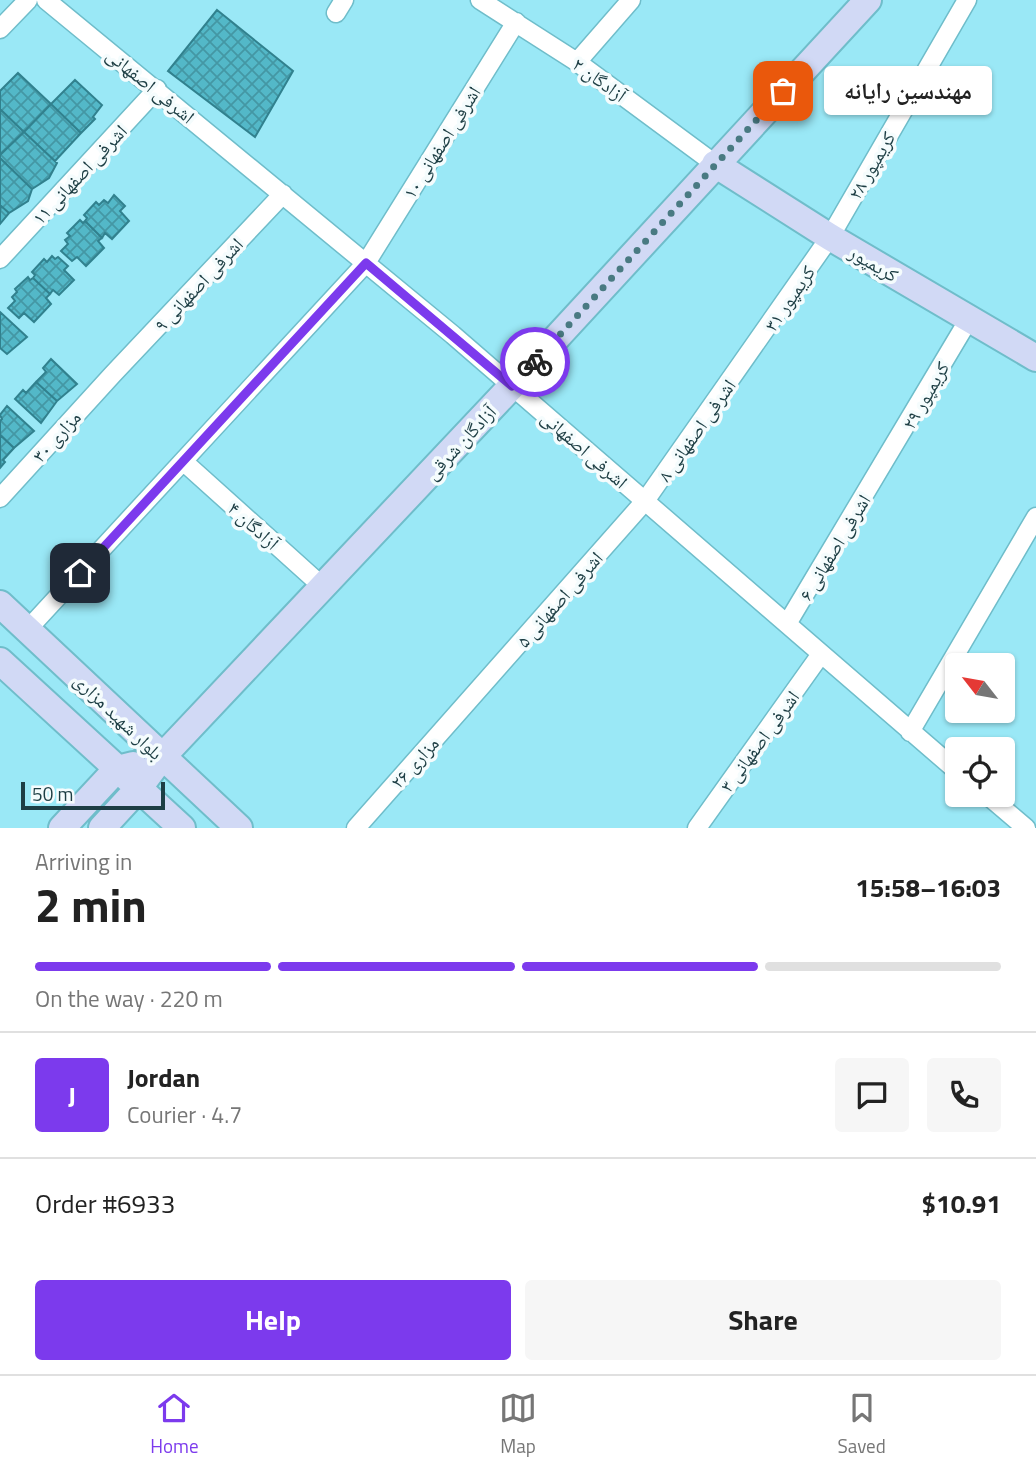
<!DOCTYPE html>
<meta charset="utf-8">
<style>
:root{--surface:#fff;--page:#f6f6f6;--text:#222;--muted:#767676;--line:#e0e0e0;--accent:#7c3aed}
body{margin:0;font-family:"Titillium Web","Noto Naskh Arabic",sans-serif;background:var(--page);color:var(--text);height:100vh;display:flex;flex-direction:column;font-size:26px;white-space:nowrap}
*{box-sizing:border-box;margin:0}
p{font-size:23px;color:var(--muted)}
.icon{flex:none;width:38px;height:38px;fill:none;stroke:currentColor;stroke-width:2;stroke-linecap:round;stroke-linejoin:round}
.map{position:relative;height:828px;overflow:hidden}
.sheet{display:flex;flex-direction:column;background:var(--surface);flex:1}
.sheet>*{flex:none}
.needle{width:46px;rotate:301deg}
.buttons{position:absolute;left:945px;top:653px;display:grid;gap:14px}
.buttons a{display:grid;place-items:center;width:70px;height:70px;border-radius:7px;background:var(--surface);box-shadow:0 2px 5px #0004;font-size:35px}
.scale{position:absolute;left:21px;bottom:18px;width:144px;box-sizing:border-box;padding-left:7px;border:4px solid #1d3e44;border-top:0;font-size:19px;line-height:24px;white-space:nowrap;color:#1d3e44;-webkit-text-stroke:5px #f5fcfd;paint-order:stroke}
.pin{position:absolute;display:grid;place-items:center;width:60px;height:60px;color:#fff;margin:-30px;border-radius:14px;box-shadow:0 4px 10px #0006}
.courier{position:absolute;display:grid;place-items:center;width:70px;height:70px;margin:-35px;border:5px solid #7c3aed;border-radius:50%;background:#fff;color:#222;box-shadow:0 2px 9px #0007}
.bubble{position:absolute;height:49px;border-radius:7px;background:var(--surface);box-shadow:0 2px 5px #0004;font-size:23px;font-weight:700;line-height:49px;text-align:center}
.headline em{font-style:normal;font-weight:700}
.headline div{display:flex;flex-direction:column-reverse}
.headline{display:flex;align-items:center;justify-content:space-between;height:119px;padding:0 35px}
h1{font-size:46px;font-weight:700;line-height:52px}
.bar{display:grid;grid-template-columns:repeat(4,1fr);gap:10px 7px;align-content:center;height:84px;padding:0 35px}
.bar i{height:9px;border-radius:5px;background:var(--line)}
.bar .active{background:var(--accent)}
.bar p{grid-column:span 4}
.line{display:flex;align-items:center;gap:18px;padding:0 35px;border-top:2px solid var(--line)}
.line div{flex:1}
.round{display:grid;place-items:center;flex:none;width:74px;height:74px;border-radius:7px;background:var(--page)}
.button{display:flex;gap:14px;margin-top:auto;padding:14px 35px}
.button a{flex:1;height:80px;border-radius:7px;background:var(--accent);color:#fff;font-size:28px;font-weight:700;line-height:80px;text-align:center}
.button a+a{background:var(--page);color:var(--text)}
.tabs{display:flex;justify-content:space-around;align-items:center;height:98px;border-top:2px solid var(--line);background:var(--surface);font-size:19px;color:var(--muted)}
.tabs a{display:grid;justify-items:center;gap:4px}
.tabs .active{color:var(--accent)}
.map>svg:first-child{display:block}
.building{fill:url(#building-cross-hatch);stroke:#31818e;stroke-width:2}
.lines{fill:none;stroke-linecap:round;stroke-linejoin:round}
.street-casing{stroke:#6fbdca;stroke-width:21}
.secondary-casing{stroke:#6fbdca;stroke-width:30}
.street{stroke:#fff;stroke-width:18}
.secondary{stroke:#d1d9f5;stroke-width:26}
.done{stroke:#497a82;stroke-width:7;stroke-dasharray:0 12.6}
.route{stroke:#7c3aed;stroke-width:9}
.labels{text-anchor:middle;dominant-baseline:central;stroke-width:7;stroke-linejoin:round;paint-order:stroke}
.street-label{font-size:19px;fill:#1d3e44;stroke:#f5fcfd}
</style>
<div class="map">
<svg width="1036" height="828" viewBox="0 0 1036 828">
<defs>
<pattern id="building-cross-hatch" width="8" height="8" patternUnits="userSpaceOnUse" patternTransform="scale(1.75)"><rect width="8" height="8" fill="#53b8c8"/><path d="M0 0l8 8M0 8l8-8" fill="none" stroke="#4497a4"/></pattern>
</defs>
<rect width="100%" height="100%" fill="#9ae8f6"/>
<path class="building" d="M217,10L293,71L255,137L168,71Z
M18,73L51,104L24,132L0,109V91Z
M75,80L102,105L93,117L95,119L81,133L51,104Z
M51,104L81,133L55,161L24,132Z
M0,109L24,132L0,155Z
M24,132L57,163L49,178L32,189L0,158V155Z
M0,158L32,189L28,201L9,213L0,205Z
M114,195L125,206L120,211L129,221L112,239L105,233L102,238L85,221L87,218L84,215L96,202L99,205L104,200L108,203Z
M0,205L9,213L0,224Z
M80,220L83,223L85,221L102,238L98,241L104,248L86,266L77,257L72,261L61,251L68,244L65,240L70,236L67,233Z
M52,256L55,259L58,257L68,266L64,270L74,280L59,295L53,290L50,294L33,278L35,275L32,272L44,259L47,262Z
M28,277L30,280L33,278L50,294L46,298L51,304L34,322L24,313L19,318L8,308L15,301L12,297L17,292L15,289Z
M0,312L27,337L7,354L0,348Z
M51,359L77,384L57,401L36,382L46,372L43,368Z
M36,382L57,401L41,423L15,399L23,390L26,393Z
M7,406L34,431L14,448L0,435V421L2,419L0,415Z
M0,435L14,448L3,460L5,462L0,468Z"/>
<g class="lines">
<g class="street-casing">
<path id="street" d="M46,0L453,335L957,771
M480,0L577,62L715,164
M336,13L344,0
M0,29L28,0
M577,62L631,0
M0,259L157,89
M184,462L323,587
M0,498L113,374L283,194
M787,624L969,319
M28,629L366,263L516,22
M910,732L1036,517
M986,794L1026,828
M356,828L645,501L830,237L967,0
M697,828L821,654"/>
</g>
<g class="secondary-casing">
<path id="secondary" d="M715,164L830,237L1036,358
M0,604L239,828
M0,661L182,828
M62,828L117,769L133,765
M102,828L138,789L162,757L512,386L868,0"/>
</g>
<use href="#street" class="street"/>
<use href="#secondary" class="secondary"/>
</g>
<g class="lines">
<path class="done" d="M535,362L783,91"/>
<path class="route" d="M80,573L366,263L512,386L535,362"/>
</g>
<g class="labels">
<g class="street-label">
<text transform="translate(600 79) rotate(36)">آزادگان ۲</text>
<text transform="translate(151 85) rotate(39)">اشرفی اصفهانی</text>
<text transform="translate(441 142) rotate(-58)">اشرفی اصفهانی ۱۰</text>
<text transform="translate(871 165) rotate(-60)">کریمپور ۲۸</text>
<text transform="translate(79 174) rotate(-47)">اشرفی اصفهانی ۱۱</text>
<text transform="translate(874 263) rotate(30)">کریمپور</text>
<text transform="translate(198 284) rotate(-47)">اشرفی اصفهانی ۹</text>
<text transform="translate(789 298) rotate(-56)">کریمپور ۳۱</text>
<text transform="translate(925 395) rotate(-60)">کریمپور ۲۹</text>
<text transform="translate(696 430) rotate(-55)">اشرفی اصفهانی ۸</text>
<text transform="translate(56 436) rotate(-48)">مزاری ۳۰</text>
<text transform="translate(460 442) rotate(-47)">آزادگان شرقی</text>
<text transform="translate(585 449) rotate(41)">اشرفی اصفهانی</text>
<text transform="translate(254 525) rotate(42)">آزادگان ۴</text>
<text transform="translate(834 547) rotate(-59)">اشرفی اصفهانی ۶</text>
<text transform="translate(559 599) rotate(-49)">اشرفی اصفهانی ۵</text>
<text transform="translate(119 716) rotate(44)">بلوار شهید مزاری</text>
<text transform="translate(759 741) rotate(-54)">اشرفی اصفهانی ۳</text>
<text transform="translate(414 762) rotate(-48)">مزاری ۲۶</text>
</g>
</g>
</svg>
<div class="buttons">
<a><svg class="needle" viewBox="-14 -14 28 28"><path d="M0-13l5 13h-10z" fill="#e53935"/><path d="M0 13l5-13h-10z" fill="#767676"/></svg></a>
<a><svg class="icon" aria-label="locate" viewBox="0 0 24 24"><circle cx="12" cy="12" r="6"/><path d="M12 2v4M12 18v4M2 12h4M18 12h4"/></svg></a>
</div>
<div class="scale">50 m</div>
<div class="pin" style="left:783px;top:91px;background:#ea580c"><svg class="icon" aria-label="bag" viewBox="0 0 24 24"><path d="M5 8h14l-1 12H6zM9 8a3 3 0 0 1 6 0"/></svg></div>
<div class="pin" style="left:80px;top:573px;background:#1f2937"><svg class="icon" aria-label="home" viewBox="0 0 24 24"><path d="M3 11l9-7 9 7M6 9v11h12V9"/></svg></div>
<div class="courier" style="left:535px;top:362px"><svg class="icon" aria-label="bike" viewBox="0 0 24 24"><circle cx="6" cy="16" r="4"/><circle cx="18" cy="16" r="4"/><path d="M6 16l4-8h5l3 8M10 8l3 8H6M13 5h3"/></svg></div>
<div class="bubble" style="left:824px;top:66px;width:168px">مهندسین رایانه</div>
</div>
<section class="sheet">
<div class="headline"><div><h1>2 min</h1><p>Arriving in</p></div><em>15:58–16:03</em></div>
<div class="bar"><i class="active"></i><i class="active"></i><i class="active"></i><i></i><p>On the way · 220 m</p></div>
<div class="line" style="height:126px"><b class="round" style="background:var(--accent);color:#fff">J</b><div><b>Jordan</b><p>Courier · 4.7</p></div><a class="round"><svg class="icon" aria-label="chat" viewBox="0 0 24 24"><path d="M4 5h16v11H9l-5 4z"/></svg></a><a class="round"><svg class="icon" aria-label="phone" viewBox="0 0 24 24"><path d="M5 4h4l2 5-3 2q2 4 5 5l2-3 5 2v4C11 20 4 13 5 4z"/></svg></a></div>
<div class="line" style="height:91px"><div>Order #6933</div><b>$10.91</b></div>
<div class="button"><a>Help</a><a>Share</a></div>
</section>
<nav class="tabs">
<a class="active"><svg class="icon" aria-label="home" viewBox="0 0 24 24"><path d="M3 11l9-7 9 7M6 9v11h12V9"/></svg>Home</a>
<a><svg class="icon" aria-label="map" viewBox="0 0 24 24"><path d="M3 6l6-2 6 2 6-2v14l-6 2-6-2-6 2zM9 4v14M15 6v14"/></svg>Map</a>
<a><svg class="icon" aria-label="saved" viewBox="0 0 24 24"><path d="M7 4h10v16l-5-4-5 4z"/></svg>Saved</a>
</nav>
